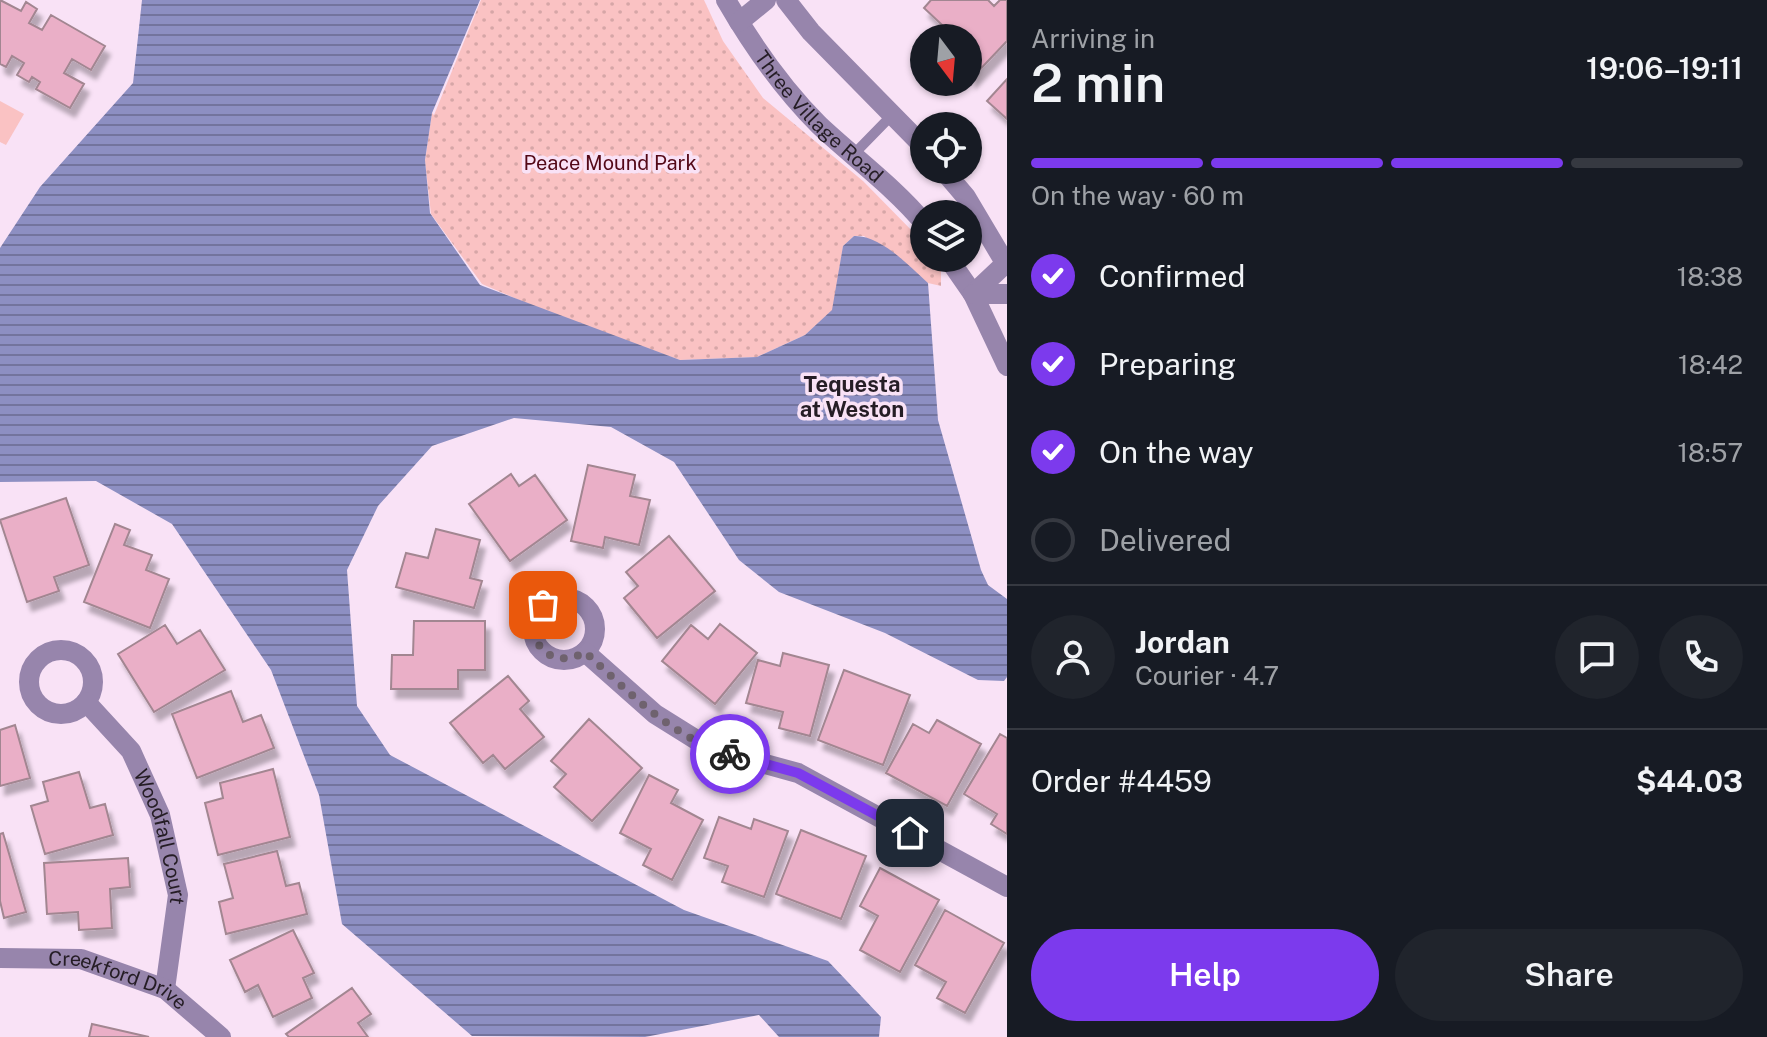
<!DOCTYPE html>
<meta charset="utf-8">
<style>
:root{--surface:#171b24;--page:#20242c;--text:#f1f3f6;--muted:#9ea1a6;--line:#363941;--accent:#7c3aed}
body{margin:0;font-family:"Public Sans",sans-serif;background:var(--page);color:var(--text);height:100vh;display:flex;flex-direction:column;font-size:30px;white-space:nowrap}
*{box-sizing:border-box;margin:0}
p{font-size:26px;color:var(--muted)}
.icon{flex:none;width:44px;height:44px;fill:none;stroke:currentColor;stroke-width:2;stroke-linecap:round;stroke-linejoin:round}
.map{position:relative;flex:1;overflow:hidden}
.side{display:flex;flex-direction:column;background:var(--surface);width:760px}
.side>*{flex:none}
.needle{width:52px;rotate:164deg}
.tools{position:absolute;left:910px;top:24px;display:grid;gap:16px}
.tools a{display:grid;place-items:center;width:72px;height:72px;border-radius:50%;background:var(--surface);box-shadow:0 2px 6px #0004;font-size:40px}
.pin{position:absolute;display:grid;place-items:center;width:68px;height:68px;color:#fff;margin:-34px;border-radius:16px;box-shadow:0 4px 12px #0006}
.courier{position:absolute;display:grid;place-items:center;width:80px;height:80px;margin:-40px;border:6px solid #7c3aed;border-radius:50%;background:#fff;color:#222;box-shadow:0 2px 10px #0007}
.head em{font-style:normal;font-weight:600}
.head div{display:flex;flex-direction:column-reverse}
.head{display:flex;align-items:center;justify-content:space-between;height:136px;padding:0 24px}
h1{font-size:52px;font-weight:600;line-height:60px}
.bar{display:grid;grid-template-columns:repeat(4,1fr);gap:12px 8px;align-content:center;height:96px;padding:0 24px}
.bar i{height:10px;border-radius:6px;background:var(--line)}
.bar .on{background:var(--accent)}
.bar p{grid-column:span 4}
.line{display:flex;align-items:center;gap:20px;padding:0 24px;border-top:2px solid var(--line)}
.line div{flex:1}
.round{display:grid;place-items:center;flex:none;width:84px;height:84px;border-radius:42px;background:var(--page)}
ol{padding:0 24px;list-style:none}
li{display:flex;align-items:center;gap:24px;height:88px}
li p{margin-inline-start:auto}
li .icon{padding:8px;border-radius:50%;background:var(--accent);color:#fff;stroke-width:4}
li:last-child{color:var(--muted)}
li i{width:44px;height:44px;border:4px solid var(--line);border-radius:50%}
.primary-button{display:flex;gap:16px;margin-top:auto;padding:16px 24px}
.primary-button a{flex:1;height:92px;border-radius:48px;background:var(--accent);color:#fff;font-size:32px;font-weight:600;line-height:92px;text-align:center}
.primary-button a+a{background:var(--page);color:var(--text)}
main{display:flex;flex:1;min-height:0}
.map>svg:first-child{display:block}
.grass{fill:url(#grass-dots)}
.garden{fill:#fac2c3}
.water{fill:url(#water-rules)}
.building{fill:#eaafc7;stroke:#a28691;stroke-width:2;filter:url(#shadow)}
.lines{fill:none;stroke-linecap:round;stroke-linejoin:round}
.lane{stroke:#9785ac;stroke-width:10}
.street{stroke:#9785ac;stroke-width:20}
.done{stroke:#6f626e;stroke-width:8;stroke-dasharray:0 14.4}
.route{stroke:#7c3aed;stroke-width:10}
.labels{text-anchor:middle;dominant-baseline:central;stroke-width:7;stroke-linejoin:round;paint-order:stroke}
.street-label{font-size:20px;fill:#251d25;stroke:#f9e2f6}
.park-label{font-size:20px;fill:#530817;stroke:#f9e2f6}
.neighbourhood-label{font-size:22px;font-weight:bold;fill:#251d25;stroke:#f9e2f6}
</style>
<main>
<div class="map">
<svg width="1007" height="1037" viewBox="0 0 1007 1037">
<defs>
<pattern id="grass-dots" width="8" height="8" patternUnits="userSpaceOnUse" patternTransform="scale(2)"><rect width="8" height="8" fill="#fac2c3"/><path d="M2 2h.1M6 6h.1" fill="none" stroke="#d6a6a7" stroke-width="1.8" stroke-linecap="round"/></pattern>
<pattern id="water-rules" width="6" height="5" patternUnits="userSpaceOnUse" patternTransform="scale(2)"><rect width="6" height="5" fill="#8d8fc2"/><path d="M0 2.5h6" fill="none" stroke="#73749d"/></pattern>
<filter id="shadow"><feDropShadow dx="5" dy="9" stdDeviation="2" flood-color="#0004"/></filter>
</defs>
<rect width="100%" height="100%" fill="#f9e2f6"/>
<path class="grass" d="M481,0H704L723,41L763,98L863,181L924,243V258H936L941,268V286L928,283L864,236H854L843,246L833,310L805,335L757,357L680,360L577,325L482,284L431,214L425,161L432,113L434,115Z"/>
<path class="garden" d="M0,101L24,114L6,145L0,142Z"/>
<path class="water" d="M142,0H480L432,113L425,160L430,213L480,285L680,360L757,357L805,335L832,310L843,246L854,236C881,235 909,266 928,283L938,420L981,570L988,585L1007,599V677L1004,681L978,680L885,633L779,592L739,560L674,462L611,427L514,418L432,446L378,506L347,570L357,706L390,755L684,910L828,961L881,1017L879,1037H779L759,1015L645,1037L472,1036L342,924L319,795L271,670L172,524L96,481L0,482V248L40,187L133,83Z"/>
<path class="building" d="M0,0L21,11L26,2L37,9L29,23L42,30L51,15L105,46L91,70L72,59L64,73L84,84L70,108L36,89L40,82L32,77L29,82L17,75L24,63L12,56L6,67L0,64Z
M931,0H988L994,6L1000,0H1007V41L971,79L968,38H956L924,8Z
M1007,79V119L987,101Z
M588,465L635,475L630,496L650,500L639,545L605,537L603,548L571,541Z
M511,474L519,486L535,475L567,520L510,561L469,504Z
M66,498L89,565L54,577L59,591L27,602L0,520Z
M115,524L130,530L124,545L152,555L146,570L169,579L150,628L84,602Z
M436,529L480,540L470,578L482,581L474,608L396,587L406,553L428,558Z
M669,536L715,591L657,638L624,598L638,586L626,572Z
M414,621H485V670H458V689H391L392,655H413Z
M720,624L757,653L715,704L662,661L691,625L708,639Z
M165,625L177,644L200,630L225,670L154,712L118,654Z
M783,653L829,665L810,736L779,728L783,712L746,703L758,660L780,666Z
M844,670L910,695L883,765L818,740Z
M508,676L529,701L520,709L544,737L505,769L493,755L483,763L450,723Z
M231,691L243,722L261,715L274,748L197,778L172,714Z
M589,719L642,768L592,821L554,787L566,774L551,761Z
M937,720L981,744L947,806L886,773L913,724L929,733Z
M15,725L30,778L0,786V730Z
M1000,734L1007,738V834L991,824L997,814L964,794Z
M273,769L290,837L218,855L205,803L223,798L220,783Z
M79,772L90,808L105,804L113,835L45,854L31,806L48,801L43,782Z
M649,775L678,790L671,803L703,820L672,880L643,865L651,849L620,833Z
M719,817L751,829L754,819L788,831L764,897L722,882L728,866L704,858Z
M801,830L866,856L841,919L776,894Z
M3,833L26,912L4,918L0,901V834Z
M277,851L286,886L299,883L307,914L226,934L219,902L233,898L224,864Z
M128,858L130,887L110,889L112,928L79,930L78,912L47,914L44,863Z
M880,868L939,900L900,972L860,950L878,916L860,906Z
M945,910L1004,943L965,1013L937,998L946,982L915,965Z
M293,930L314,973L303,978L312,998L273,1017L258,985L245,992L230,960Z
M352,988L371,1014L358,1023L368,1037H289L286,1034Z
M92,1024L149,1037H89Z"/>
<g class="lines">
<path class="lane" d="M853,155L893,114"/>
<g class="street">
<path id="s1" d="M726,0C752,45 782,88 819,125C853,157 894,187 924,223"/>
<path d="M786,0L811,32L924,147"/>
<path d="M739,22L766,0"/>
<path d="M943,170L966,197L1007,266"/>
<path d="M948,258L973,294L1007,366"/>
<path d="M973,294L1007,262"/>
<path d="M973,294H1007"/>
<circle cx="564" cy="629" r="31"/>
<circle cx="61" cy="682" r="32"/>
<path d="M585,652L655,714L711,749L798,773L1007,887"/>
<path id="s2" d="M86,702L131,751L160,815L178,895L165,989"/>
<path id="s3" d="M0,958L81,959L165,989L221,1037"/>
</g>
</g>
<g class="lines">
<path class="done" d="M543,605C519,638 550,673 585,652C628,691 673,739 730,754"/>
<path class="route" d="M730,754L798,773L910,833"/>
</g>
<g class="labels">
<g class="street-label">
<text stroke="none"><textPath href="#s1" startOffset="150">Three Village Road</textPath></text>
<text stroke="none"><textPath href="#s2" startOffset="158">Woodfall Court</textPath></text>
<text stroke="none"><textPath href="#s3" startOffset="122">Creekford Drive</textPath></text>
</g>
<g class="park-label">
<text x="610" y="163">Peace Mound Park</text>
</g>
<g class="neighbourhood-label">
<text x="852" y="384">Tequesta<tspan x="852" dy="25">at Weston</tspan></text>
</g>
</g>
</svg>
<div class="tools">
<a><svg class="needle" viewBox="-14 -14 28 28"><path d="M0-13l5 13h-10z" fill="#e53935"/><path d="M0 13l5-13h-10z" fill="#9ea1a6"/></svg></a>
<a><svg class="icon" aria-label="locate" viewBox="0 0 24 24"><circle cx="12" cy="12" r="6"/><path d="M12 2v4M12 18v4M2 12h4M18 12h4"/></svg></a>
<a><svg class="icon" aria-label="layers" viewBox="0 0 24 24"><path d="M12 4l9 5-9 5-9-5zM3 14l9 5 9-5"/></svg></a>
</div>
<div class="pin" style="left:543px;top:605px;background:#ea580c"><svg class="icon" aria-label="bag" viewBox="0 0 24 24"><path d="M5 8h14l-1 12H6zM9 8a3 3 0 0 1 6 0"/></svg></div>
<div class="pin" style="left:910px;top:833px;background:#1f2937"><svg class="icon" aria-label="home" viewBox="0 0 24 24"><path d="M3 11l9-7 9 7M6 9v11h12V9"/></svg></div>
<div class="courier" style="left:730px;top:754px"><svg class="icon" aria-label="bike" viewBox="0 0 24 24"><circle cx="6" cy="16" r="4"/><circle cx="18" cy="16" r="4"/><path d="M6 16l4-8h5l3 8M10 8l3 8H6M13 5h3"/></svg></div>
</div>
<section class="side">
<div class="head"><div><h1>2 min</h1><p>Arriving in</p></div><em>19:06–19:11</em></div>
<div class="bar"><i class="on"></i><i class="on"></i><i class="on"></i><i></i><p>On the way · 60 m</p></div>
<ol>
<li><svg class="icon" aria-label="check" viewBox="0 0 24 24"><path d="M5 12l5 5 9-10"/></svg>Confirmed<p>18:38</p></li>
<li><svg class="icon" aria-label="check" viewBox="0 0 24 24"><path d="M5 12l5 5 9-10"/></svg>Preparing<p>18:42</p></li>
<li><svg class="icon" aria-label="check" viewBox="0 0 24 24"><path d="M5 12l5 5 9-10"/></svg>On the way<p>18:57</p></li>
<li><i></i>Delivered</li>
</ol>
<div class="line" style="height:144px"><a class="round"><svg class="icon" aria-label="person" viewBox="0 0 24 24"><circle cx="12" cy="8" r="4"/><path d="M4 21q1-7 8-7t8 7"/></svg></a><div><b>Jordan</b><p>Courier · 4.7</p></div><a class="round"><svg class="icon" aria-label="chat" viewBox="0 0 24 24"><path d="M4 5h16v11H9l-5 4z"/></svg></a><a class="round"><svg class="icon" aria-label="phone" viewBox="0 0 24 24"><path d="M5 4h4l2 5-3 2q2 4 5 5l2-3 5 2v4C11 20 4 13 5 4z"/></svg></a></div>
<div class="line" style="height:104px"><div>Order #4459</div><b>$44.03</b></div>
<div class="primary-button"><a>Help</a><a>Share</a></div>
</section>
</main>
